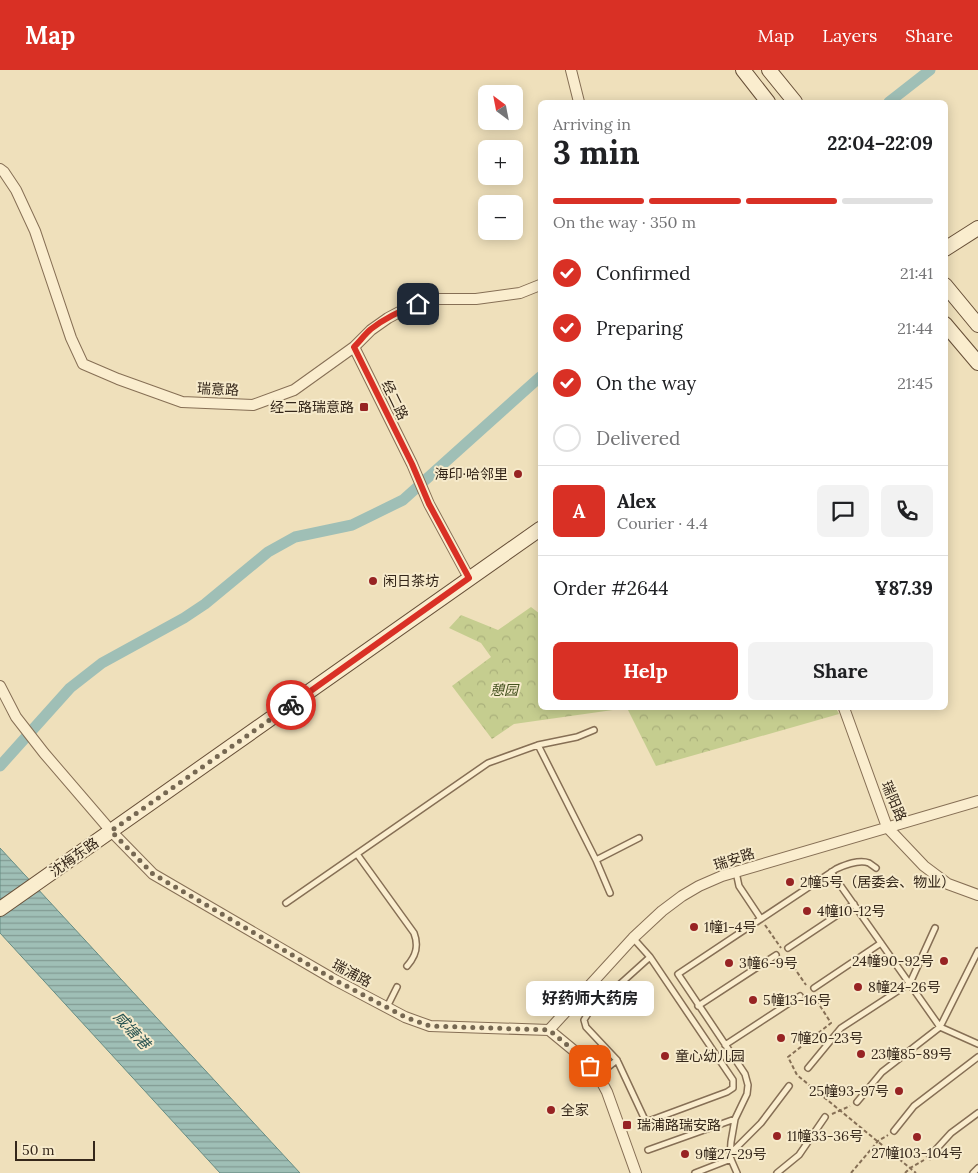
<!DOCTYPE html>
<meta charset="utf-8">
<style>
:root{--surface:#fff;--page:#f2f2f2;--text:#202124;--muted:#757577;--line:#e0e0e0;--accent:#d93025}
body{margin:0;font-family:Lora,"Noto Sans SC",serif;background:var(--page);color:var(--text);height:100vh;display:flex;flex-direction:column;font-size:19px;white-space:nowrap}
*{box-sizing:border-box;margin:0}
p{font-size:16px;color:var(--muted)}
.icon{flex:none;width:28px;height:28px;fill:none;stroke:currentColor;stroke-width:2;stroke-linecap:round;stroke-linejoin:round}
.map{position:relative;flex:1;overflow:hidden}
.side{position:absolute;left:538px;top:30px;width:410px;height:610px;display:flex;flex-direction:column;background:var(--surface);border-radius:8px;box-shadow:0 2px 12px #0003}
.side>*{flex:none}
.needle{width:32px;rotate:328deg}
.controls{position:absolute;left:478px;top:15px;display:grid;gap:10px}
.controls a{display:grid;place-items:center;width:45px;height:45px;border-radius:8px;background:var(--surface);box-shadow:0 2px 12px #0003;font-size:25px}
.scale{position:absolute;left:15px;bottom:12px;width:80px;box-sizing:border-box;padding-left:5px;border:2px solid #35271a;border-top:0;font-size:14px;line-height:18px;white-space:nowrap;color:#35271a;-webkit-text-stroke:4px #f6eacb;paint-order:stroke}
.pin{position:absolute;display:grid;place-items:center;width:42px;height:42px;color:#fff;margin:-21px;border-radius:10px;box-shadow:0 2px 8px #0006}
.courier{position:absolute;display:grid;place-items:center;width:50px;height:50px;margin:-25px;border:4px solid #d93025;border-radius:50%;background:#fff;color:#222;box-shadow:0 1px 6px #0007}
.bubble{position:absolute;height:35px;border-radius:8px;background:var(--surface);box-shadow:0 2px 12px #0003;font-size:16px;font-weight:700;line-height:35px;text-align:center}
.head em{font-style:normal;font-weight:700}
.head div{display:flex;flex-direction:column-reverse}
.head{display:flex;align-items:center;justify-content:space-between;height:85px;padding:0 15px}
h1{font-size:32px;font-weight:700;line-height:38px}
.bar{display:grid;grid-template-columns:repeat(4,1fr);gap:8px 5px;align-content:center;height:60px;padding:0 15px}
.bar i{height:6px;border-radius:4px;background:var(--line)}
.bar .active{background:var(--accent)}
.bar p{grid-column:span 4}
.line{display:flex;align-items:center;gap:12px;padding:0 15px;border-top:1px solid var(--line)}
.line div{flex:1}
.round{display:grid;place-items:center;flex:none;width:52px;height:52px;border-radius:8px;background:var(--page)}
ol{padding:0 15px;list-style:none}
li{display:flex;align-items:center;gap:15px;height:55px}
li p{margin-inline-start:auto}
li .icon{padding:5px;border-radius:50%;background:var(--accent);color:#fff;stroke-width:4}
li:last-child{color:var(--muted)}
li i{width:28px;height:28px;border:2px solid var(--line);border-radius:50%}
.button{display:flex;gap:10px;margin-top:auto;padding:10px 15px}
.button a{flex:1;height:58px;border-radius:8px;background:var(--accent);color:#fff;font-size:20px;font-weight:700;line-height:58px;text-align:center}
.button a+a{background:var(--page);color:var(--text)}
header{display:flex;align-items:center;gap:30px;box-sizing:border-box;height:70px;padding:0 25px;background:var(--accent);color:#fff}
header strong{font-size:24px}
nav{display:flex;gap:28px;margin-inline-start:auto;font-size:18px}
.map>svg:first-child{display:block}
.park{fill:url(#park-crowns)}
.water{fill:url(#water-rules);stroke:#678d84}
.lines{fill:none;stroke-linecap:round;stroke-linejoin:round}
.canal{stroke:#9fbfb6;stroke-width:11}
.lane-casing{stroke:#866f55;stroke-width:8}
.street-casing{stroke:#866f55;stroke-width:12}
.secondary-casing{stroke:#685038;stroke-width:16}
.path{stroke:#866f55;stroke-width:2;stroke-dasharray:4 2.5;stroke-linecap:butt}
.lane{stroke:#faedce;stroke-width:5}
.street{stroke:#faedce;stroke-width:10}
.secondary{stroke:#faedce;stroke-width:14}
.done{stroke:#766852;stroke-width:5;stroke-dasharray:0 9}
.route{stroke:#d93025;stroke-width:6}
.poi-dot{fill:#972323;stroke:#f6eacb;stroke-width:2}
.labels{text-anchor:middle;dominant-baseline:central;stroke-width:4;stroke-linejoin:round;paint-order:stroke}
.street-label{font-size:14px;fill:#35271a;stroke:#f6eacb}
.poi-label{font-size:14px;fill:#35271a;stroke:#f6eacb;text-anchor:start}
.park-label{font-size:14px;font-style:italic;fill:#455220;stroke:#f6eacb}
.water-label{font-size:15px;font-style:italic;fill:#295553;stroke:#f6eacb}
</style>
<header>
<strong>Map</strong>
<nav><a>Map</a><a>Layers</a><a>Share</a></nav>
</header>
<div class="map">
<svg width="978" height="1103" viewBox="0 0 978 1103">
<defs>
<pattern id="park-crowns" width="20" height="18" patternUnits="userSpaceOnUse" patternTransform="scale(1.25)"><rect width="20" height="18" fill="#c5cd8f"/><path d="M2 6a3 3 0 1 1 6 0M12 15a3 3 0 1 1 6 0" fill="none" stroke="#aab07b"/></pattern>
<pattern id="water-rules" width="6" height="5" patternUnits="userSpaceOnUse" patternTransform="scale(1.25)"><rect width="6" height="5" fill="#9fbfb6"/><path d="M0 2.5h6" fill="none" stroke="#829b93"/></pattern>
</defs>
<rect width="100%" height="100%" fill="#efe0bb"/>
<path class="park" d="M531,537L540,544V638H836L839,644L656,696L627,638L514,654L492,669L452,616L491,587L481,573L449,558L461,545L498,560Z"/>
<path class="water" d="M0,778L300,1103H220L0,863Z"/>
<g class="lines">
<path class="canal" d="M889,32L930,0
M0,696L70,618L102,593L184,548L205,534L268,482L295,467L352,455L403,430L540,307"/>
<g class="lane-casing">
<path id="lane" d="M538,675L577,667L594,660
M357,784L414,863C419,876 416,886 407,896
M596,790L639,768
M736,802L739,816L761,849
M831,802L940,957L978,974
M286,833L488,693L538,675L596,790L610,823
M633,868L650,887L733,1010V1018L727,1022L646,1052L617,990L586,957L584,950L589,942L650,887
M788,878L854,834
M814,918L881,873
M698,936L776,885
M387,937L397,917
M725,975L800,926
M808,998L841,958L910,913L935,858
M598,1005L617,990
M857,1032L882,1002L940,957L978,881
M894,1061L914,1036L978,987
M648,1080L735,1049
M731,1083L761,1053L789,1016
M930,1086L951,1063L978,1043
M695,1103L731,1089
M737,1103L730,1087L731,1072L735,1049L747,1024L748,1015L745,1004L678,904L836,799C845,795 859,789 869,793C869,793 876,798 876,798
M777,1103L799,1085L825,1047
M973,1103L978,1098"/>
</g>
<g class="street-casing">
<path id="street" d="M571,0L579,32
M0,99L4,102L16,120L35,161L71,268L83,294L118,309L182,332L253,335L294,320L354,277L371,260L388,248L405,239L432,229H476L520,223L540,215
M354,277L412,394L429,434L469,508
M0,616L16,647L44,683L111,761L153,804L335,910L405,947L430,956L549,960L583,988L598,1005L607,1022L636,1103
M844,638L887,757L924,796L948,814L978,825
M549,960L633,868L662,841L682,826L699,816L722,806L978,731"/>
</g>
<g class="secondary-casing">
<path id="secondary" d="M743,0L768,32
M769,0L795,32
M945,179L978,158
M945,215L978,255
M945,254L978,293
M0,839L540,459"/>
</g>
<path class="path" d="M765,855L781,878
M786,886L806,915
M813,925L831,953L788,987L797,1005L916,1103
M832,1044L850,1036
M851,1103L878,1071L888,1065
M905,1103L910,1098L924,1090"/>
<use href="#lane" class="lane"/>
<use href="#street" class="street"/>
<use href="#secondary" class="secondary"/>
</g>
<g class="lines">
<path class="done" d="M291,635L111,761L153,804L335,910L405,947L430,956L549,960L583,988L590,996"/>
<path class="route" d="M291,635L469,508L429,434L412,394L354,277C360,271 365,264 371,259C385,248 402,240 418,234"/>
</g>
<g class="poi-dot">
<rect x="359" y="332" width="10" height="10" rx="2.5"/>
<circle cx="518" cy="404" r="5"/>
<circle cx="373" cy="511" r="5"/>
<circle cx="790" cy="812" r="5"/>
<circle cx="807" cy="841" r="5"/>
<circle cx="694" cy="857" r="5"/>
<circle cx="944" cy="891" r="5"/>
<circle cx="729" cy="893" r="5"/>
<circle cx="858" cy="917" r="5"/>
<circle cx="753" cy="930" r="5"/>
<circle cx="781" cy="968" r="5"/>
<circle cx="861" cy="984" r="5"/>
<circle cx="665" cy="986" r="5"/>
<circle cx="899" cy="1021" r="5"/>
<circle cx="551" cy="1040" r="5"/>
<rect x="622" y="1050" width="10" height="10" rx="2.5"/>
<circle cx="777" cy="1066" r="5"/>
<circle cx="917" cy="1067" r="5"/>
<circle cx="685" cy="1084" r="5"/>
</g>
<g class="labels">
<g class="street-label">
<text transform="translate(218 319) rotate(3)">瑞意路</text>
<text transform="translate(395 330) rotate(64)">经二路</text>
<text transform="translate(894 731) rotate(67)">瑞阳路</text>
<text transform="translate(74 787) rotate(-35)">沈梅东路</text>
<text transform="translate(734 789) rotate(-18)">瑞安路</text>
<text transform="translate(352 903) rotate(28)">瑞浦路</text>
</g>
<g class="poi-label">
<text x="354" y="337" text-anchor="end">经二路瑞意路</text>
<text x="508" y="404" text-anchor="end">海印·哈邻里</text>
<text x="383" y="511">闲日茶坊</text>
<text x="800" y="812">2幢5号（居委会、物业）</text>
<text x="817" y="841">4幢10-12号</text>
<text x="704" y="857">1幢1-4号</text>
<text x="934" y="891" text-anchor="end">24幢90-92号</text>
<text x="739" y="893">3幢6-9号</text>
<text x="868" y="917">8幢24-26号</text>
<text x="763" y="930">5幢13-16号</text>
<text x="791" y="968">7幢20-23号</text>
<text x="871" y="984">23幢85-89号</text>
<text x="675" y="986">童心幼儿园</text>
<text x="889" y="1021" text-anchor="end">25幢93-97号</text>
<text x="561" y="1040">全家</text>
<text x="637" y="1055">瑞浦路瑞安路</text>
<text x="787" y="1066">11幢33-36号</text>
<text x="917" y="1083" text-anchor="middle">27幢103-104号</text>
<text x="695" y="1084">9幢27-29号</text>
</g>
<g class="park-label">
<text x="504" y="620">憩园</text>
</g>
<g class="water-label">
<text transform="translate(132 960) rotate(47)">咸塘港</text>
</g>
</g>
</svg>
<div class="controls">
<a><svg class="needle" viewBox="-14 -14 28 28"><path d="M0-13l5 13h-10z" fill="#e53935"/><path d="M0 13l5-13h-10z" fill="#757577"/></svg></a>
<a>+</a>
<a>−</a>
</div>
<div class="scale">50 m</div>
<div class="pin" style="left:590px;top:996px;background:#ea580c"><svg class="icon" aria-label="bag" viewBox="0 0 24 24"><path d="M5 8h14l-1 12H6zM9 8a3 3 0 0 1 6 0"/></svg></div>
<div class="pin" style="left:418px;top:234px;background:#1f2937"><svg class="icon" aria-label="home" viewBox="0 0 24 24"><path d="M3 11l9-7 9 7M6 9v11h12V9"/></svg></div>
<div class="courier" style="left:291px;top:635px"><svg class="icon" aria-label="bike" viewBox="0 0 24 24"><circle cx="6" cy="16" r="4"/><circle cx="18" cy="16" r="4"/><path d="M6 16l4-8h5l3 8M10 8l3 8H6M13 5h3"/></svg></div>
<div class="bubble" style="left:526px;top:911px;width:128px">好药师大药房</div>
<section class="side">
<div class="head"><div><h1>3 min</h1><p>Arriving in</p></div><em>22:04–22:09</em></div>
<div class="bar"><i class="active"></i><i class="active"></i><i class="active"></i><i></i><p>On the way · 350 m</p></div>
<ol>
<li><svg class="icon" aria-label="check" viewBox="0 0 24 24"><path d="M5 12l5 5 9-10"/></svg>Confirmed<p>21:41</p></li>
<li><svg class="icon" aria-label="check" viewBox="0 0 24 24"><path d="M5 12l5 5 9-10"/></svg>Preparing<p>21:44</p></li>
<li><svg class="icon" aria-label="check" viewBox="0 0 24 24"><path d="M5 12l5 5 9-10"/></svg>On the way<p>21:45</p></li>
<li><i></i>Delivered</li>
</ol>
<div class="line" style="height:90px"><b class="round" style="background:var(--accent);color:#fff">A</b><div><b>Alex</b><p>Courier · 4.4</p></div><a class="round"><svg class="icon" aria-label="chat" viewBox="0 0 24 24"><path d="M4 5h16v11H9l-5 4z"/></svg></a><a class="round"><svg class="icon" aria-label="phone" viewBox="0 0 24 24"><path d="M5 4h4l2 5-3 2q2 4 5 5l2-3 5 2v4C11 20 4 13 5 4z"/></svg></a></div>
<div class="line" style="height:65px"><div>Order #2644</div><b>¥87.39</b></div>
<div class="button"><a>Help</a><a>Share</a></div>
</section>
</div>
